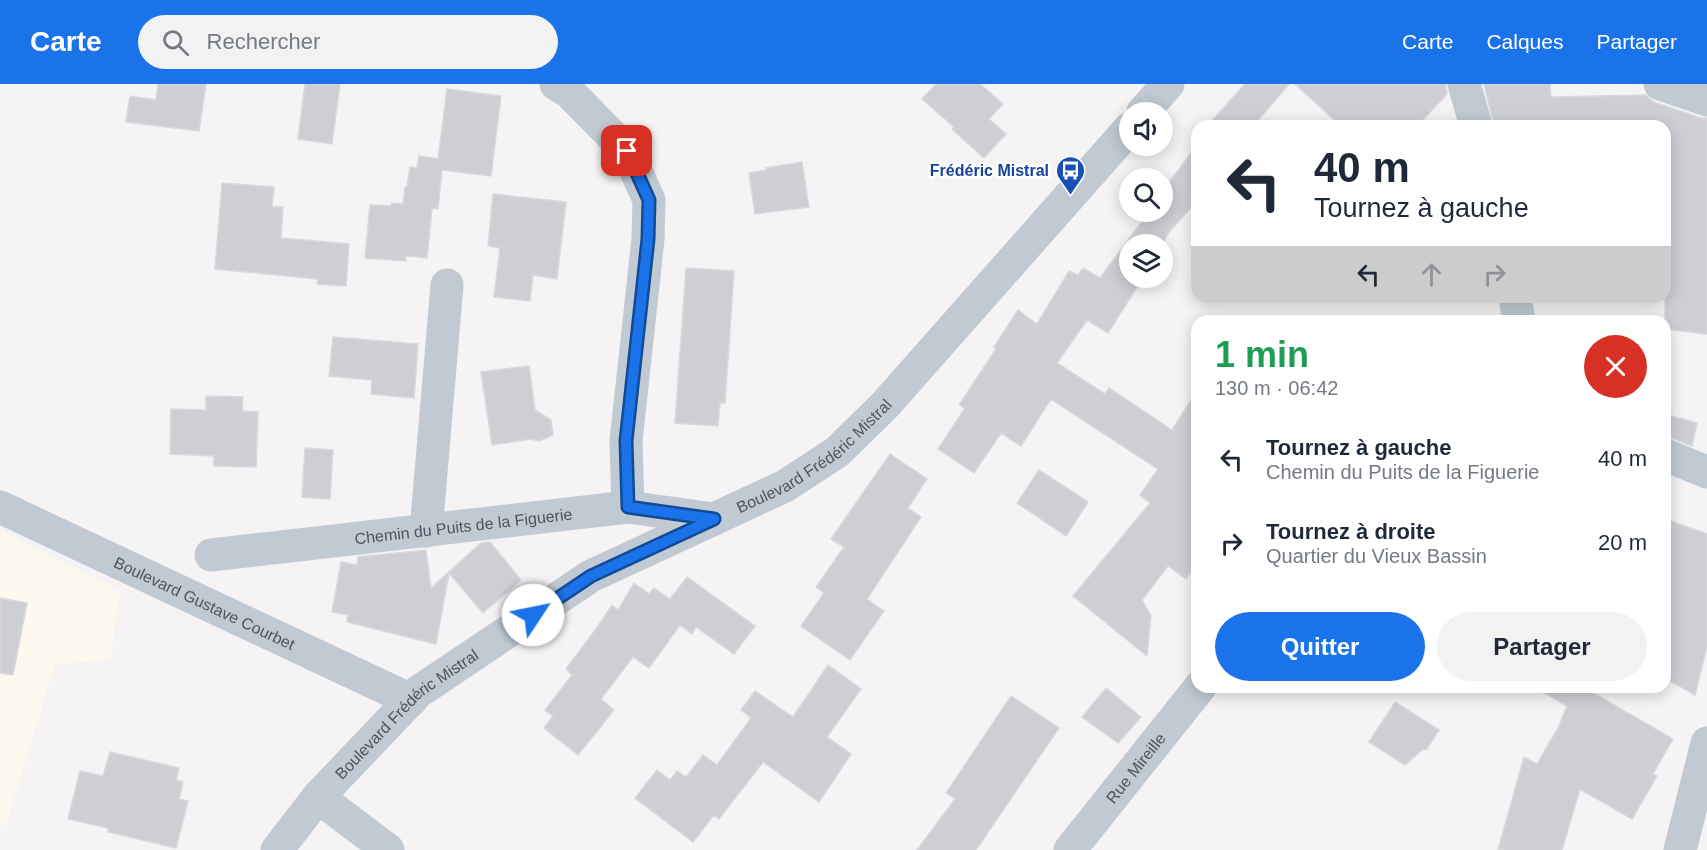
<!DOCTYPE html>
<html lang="fr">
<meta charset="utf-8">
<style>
body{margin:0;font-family:Arial,sans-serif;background:#f2f2f3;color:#1f2937;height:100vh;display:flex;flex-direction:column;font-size:22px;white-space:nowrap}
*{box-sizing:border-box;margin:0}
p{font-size:20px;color:#747a83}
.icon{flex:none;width:33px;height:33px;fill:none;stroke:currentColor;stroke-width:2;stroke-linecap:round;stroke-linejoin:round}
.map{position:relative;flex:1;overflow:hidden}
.drawer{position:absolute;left:1191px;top:231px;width:480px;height:378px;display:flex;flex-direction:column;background:#fff;border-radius:18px;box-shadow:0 3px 15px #0003}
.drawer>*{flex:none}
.guide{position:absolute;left:1191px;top:36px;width:480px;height:183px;border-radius:18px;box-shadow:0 3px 15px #0003;background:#fff;color:#1f2937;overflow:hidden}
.fabs{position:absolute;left:1119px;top:18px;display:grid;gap:12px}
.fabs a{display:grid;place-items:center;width:54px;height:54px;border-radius:50%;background:#fff;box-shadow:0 3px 15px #0003;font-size:30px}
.pin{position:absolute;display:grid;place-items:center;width:51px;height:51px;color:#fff;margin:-26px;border-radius:12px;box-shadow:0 3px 9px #0006}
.me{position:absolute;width:66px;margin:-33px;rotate:56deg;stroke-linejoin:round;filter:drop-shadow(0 0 4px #0008)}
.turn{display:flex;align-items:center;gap:21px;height:126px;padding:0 24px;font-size:27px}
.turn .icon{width:78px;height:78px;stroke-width:2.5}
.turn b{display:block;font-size:42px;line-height:51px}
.lanes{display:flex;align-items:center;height:57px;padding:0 24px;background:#0003;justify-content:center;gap:30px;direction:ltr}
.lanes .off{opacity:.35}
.round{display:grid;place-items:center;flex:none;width:63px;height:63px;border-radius:32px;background:#f2f2f3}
.overview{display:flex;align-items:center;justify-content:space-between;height:102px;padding:0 24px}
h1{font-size:36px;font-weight:600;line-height:45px;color:#1e9e55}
.cta{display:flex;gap:12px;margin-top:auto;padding:12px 24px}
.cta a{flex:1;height:69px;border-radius:36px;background:#1a73e8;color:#fff;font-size:24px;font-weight:600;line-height:69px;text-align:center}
.cta a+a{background:#f2f2f3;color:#1f2937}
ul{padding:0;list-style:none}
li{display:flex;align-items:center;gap:18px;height:84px;padding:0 24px}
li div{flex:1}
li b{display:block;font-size:22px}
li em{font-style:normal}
header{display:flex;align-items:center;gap:36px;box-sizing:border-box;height:84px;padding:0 30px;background:#1a73e8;color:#fff}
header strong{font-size:28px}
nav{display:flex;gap:33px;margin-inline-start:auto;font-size:21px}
.search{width:420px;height:54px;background:#f2f2f3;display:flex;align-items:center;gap:15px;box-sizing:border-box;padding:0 21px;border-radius:33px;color:#747a83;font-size:22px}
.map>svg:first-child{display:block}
</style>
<header>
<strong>Carte</strong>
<div class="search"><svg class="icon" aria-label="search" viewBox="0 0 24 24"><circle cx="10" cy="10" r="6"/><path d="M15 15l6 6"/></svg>Rechercher</div>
<nav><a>Carte</a><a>Calques</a><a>Partager</a></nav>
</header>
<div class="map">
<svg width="1707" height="766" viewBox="0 0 1707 766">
<rect width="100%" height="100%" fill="#f5f3f3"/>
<path fill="#fdf9ef" d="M 0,446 L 120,507 L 110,576 L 55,580 L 6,741 L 0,740 Z"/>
<path fill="#cdcfd5" stroke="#d7d9de" stroke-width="1.5" d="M 158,0 L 206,0 L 199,47 L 126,38 L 130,12 L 156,16 Z
M 305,0 L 340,0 L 332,60 L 298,55 Z
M 936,0 L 980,0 L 1003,20 L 989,35 L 1006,50 L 984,74 L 952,45 L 954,43 L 922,15 Z
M 1245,0 L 1289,0 L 1253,42 L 1207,42 Z
M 1295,0 L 1446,0 L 1447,10 L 1417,42 L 1341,42 Z
M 1484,0 L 1550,0 L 1551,13 L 1645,11 L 1654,18 L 1701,34 L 1707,34 L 1707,250 L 1665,245 L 1665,42 L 1494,42 Z
M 447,5 L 501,12 L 491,92 L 442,86 L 438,125 L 432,124 L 427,174 L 406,172 L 406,177 L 365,174 L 370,121 L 391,122 L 391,119 L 403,120 L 405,103 L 407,103 L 410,83 L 417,84 L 419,72 L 438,75 Z
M 1197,61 L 1197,117 L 1169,148 L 1162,161 L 1130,160 L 1130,194 L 1143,194 L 1108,249 L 1087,236 L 1057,279 L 1105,310 L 1109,304 L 1172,346 L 1197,306 L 1197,478 L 1186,495 L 1168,482 L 1142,516 L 1151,532 L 1147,572 L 1073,512 L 1150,419 L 1140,411 L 1158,385 L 1051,315 L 1021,362 L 1001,349 L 974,389 L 938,365 L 965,324 L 959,321 L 996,265 L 994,263 L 1018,226 L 1037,240 L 1069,187 L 1078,191 L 1083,184 L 1100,194 L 1149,128 L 1162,128 L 1162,108 Z
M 802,78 L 809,123 L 755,130 L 749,89 L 766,86 L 766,84 Z
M 222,99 L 274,103 L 272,123 L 283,123 L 281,154 L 349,160 L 346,202 L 317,200 L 318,195 L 215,185 Z
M 493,110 L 566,118 L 557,195 L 533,191 L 530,217 L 494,213 L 500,164 L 488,162 Z
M 686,184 L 734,187 L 725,319 L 720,319 L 718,342 L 675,339 Z
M 333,253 L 418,260 L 414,314 L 371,310 L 372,296 L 329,292 Z
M 529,282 L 535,326 L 551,336 L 553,351 L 539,357 L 531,355 L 492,361 L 481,288 Z
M 206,312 L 243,313 L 242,327 L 258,328 L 256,383 L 214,382 L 214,372 L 170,370 L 171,325 L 206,326 Z
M 1665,330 L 1697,339 L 1692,362 L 1672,354 L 1665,353 Z
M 305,364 L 333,366 L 330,415 L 302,413 Z
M 890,370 L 927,395 L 908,424 L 921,433 L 867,515 L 884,527 L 850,576 L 801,542 L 824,509 L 816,503 L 844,463 L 831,455 Z
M 1039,386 L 1088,418 L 1066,452 L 1017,419 Z
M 1665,435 L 1707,450 L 1707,563 L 1695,611 L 1665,594 Z
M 490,458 L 521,496 L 483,529 L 449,489 L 436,560 L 347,538 L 348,531 L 332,528 L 341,478 L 357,481 L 358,473 L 426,466 L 431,504 L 481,459 Z
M 687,493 L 755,542 L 734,570 L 696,543 L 692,550 L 680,541 L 649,584 L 633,573 L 601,615 L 614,626 L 578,671 L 544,644 L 553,632 L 545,626 L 572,591 L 566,585 L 598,542 L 612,521 L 618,526 L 634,499 L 649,510 L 654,504 L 670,515 Z
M 0,514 L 27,519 L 13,591 L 0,589 Z
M 828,581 L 861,605 L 827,653 L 851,670 L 819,718 L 763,678 L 719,735 L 714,731 L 693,758 L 635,714 L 657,686 L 670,696 L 677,687 L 686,693 L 703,671 L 717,681 L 751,634 L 741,626 L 755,607 L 793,633 Z
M 1534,603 L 1583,603 L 1673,655 L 1653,690 L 1657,692 L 1632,735 L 1580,705 L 1562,766 L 1498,766 L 1524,673 L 1537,680 L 1558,644 L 1567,622 Z
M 1106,604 L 1141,633 L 1118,659 L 1082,633 Z
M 1011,612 L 1059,644 L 976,766 L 917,766 L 955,715 L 946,709 Z
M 1395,618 L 1439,646 L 1426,666 L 1423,665 L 1405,681 L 1369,658 Z
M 110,668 L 179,684 L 176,696 L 183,698 L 179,715 L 188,717 L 176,764 L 108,748 L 108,744 L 68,735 L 80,687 L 103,692 Z"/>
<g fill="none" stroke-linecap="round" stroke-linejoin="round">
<g stroke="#c1cad2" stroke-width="33">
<path d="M 556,0 L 569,8 L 627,67 L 649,116 L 648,155 L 626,357 L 628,423"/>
<path d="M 1464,0 L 1476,42"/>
<path d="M 1660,0 L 1707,16"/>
<path d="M 1143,28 L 1168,0"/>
<path d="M 1515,213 L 1519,237"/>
<path d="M 1665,371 L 1707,388"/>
<path id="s1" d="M 0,423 L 411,616"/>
<path d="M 426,447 L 447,201"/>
<path id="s2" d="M 211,471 L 628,423 L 714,435"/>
<path d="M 318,713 L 388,766"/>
<path id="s3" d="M 277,766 L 318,713 L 418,608 L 591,492 L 785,402 L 837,368 L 885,321 L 1130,44"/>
<path id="s4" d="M 1070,766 L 1200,603"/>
<path d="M 1680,766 L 1707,659"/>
</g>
</g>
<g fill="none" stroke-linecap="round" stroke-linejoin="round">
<defs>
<path id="route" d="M 533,531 L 591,492 L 714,435 L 628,423 L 626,357 L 648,155 L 649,116 L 627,67"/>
</defs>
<use href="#route" stroke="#114b97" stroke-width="15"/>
<use href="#route" stroke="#1a73e8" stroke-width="10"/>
</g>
<defs>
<symbol id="bus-pin" viewBox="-11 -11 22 30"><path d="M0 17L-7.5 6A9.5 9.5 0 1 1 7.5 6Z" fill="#1a4fb4" stroke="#fff"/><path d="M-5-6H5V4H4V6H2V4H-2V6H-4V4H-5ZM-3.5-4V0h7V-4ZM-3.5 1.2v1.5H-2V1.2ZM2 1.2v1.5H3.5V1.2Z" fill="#fff"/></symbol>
</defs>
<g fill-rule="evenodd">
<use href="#bus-pin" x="1054" y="70" width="33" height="45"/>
</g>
<g text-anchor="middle" stroke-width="5" stroke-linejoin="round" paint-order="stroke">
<g font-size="16" font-weight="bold" fill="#164399" stroke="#fff" text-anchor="end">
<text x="1049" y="92">Frédéric Mistral</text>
</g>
<g font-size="16" fill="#4a5661" stroke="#fff">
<text dy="6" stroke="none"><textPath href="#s3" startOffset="675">Boulevard Frédéric Mistral</textPath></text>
<text dy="6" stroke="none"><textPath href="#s2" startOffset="254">Chemin du Puits de la Figuerie</textPath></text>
<text dy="6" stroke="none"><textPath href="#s1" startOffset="226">Boulevard Gustave Courbet</textPath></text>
<text dy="6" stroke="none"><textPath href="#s3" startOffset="189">Boulevard Frédéric Mistral</textPath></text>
<text dy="6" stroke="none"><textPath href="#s4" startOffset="105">Rue Mireille</textPath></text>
</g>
</g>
</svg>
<div class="fabs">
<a><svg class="icon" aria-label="sound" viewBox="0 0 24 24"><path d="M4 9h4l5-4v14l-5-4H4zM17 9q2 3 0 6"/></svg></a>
<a><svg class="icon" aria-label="search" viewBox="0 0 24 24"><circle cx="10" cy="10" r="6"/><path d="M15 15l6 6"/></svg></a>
<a><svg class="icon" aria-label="layers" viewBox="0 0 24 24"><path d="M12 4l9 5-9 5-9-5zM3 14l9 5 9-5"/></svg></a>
</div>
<div class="pin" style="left:627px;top:67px;background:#d93025"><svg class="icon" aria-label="arrive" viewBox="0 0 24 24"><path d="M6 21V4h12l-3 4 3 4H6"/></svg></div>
<svg class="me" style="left:533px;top:531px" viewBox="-20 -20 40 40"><circle r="19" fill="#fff"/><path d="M0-13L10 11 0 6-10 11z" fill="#1a73e8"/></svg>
<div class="guide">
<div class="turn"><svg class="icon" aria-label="left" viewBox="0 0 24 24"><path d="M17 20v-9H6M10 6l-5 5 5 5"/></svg><div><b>40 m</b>Tournez à gauche</div></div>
<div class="lanes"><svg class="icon" aria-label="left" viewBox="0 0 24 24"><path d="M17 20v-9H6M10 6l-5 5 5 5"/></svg><svg class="icon off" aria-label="ahead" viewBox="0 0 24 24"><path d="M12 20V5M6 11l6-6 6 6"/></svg><svg class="icon off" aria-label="right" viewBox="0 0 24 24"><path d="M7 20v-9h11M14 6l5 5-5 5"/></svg></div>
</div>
<section class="drawer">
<div class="overview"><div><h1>1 min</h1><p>130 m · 06:42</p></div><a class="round" style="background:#d93025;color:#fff"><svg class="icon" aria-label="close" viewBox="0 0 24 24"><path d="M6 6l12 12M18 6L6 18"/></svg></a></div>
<ul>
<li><svg class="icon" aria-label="left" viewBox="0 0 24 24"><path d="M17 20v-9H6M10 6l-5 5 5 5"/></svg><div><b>Tournez à gauche</b><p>Chemin du Puits de la Figuerie</p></div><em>40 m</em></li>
<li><svg class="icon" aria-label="right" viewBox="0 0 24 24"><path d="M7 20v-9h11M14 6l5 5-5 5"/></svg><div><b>Tournez à droite</b><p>Quartier du Vieux Bassin</p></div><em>20 m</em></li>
</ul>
<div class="cta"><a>Quitter</a><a>Partager</a></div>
</section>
</div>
